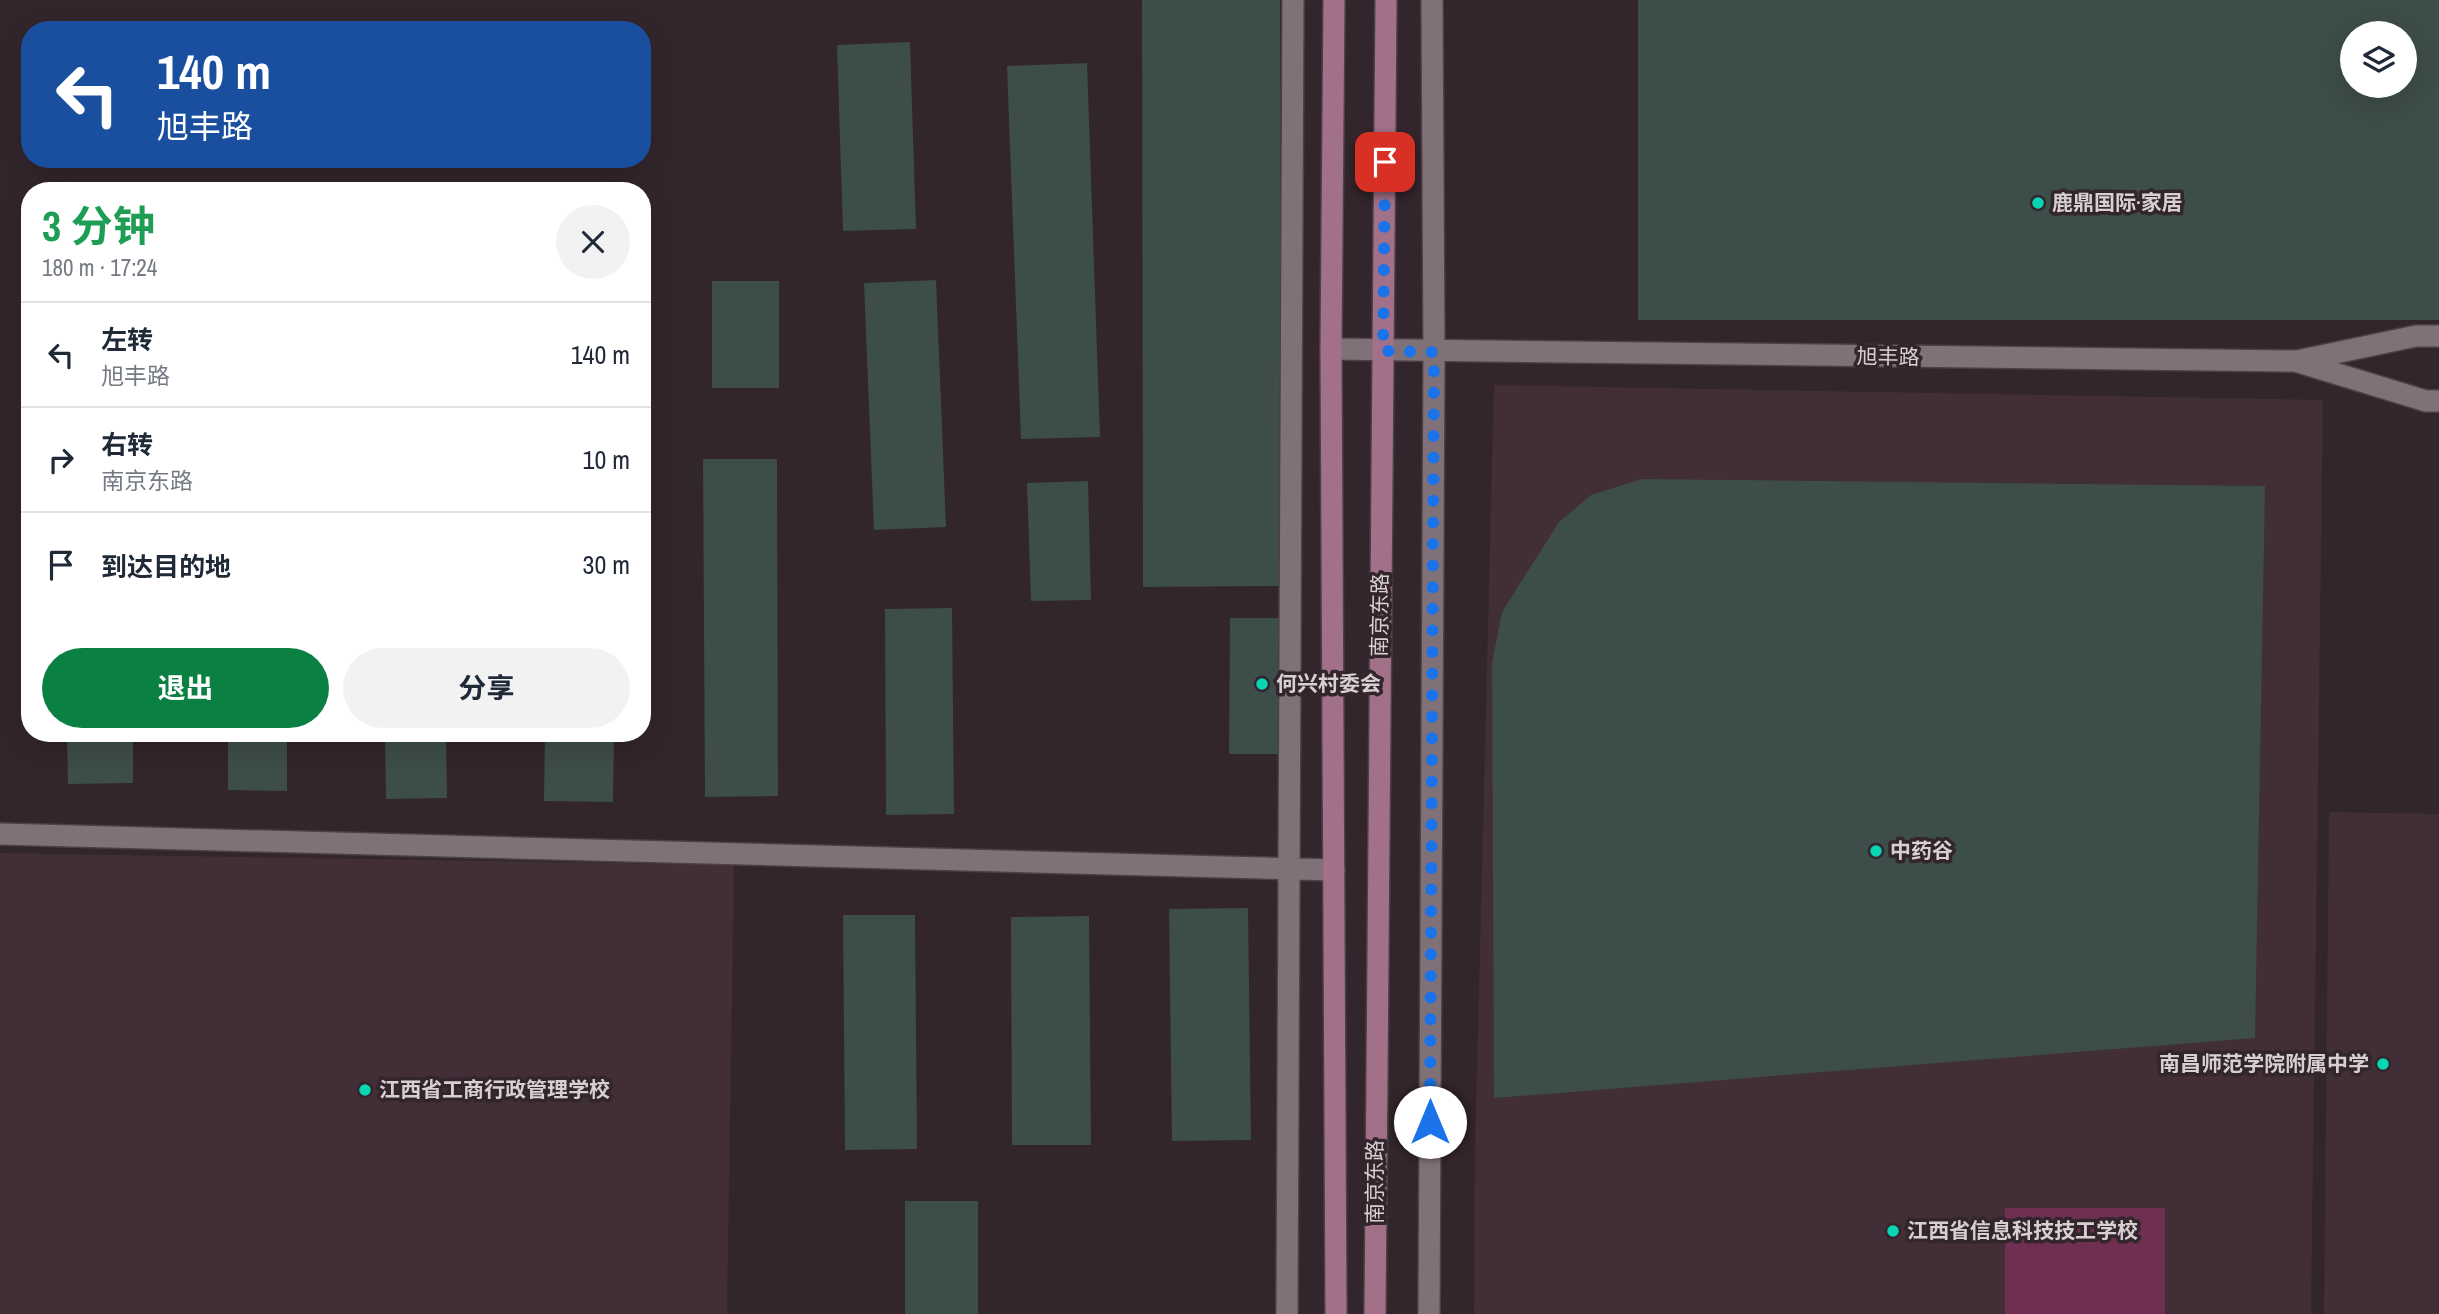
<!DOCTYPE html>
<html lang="zh">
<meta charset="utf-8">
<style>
body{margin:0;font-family:"Archivo Narrow","Noto Sans SC",sans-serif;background:#f2f2f3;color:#1f2937;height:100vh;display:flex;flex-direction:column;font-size:26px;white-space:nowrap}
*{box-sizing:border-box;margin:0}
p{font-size:23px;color:#747a83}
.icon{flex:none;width:38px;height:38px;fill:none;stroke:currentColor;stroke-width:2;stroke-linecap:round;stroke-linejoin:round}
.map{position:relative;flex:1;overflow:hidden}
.panel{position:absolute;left:21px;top:182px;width:630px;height:560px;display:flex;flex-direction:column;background:#fff;border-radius:28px;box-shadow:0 7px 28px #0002}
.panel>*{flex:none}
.top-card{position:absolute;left:21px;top:21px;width:630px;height:147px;border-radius:28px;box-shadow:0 7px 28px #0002;background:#1a4fa0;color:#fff;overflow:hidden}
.buttons{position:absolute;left:2340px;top:21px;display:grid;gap:14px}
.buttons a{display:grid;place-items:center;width:77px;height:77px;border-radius:50%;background:#fff;box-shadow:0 7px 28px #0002;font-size:35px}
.pin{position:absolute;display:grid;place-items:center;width:60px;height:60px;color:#fff;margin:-30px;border-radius:14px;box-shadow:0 4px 10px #0006}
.me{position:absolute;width:77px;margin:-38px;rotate:0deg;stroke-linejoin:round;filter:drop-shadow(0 0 5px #0008)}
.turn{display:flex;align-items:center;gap:24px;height:147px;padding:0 21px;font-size:32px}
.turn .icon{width:91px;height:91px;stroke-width:2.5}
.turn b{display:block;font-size:49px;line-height:60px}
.round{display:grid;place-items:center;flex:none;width:74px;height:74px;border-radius:37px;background:#f2f2f3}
.overview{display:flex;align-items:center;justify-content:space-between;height:119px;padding:0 21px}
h1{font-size:42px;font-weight:700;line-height:52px;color:#1e9e55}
.button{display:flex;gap:14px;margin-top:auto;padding:14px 21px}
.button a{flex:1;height:80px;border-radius:42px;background:#0b8043;color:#fff;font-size:28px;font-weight:700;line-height:80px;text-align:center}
.button a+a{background:#f2f2f3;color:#1f2937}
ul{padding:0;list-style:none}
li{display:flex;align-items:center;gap:21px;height:105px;padding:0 21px;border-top:2px solid #e0e1e3}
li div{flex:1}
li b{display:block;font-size:26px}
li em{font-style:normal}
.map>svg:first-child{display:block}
</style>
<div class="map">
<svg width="2439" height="1314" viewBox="0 0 2439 1314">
<rect width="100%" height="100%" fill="#32252b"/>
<path fill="#412e37" d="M 1494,385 L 2323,400 L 2311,1314 L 1474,1314 L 1475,1149 Z
M 2329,812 L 2439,814 L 2439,1314 L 2324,1314 Z
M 0,853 L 734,865 L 727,1314 L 0,1314 Z"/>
<path fill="#6f2f51" d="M 2005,1208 L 2165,1208 L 2165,1314 L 2005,1314 Z"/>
<path fill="#3d4d49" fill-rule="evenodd" d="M 1142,0 L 1280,0 L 1282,586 L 1143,587 Z
M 1638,0 L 2439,0 L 2439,320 L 1638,320 ZM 2352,33 L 2404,33 L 2404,86 L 2352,86 Z
M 910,42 L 916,229 L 843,231 L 837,45 Z
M 1087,63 L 1100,437 L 1021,439 L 1007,66 Z
M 936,280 L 946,527 L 874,530 L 864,283 Z
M 712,281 L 779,281 L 779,388 L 712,388 Z
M 703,459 L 777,459 L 778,796 L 705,797 Z
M 1642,479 L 2265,486 L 2255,1038 L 1494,1098 L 1492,663 L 1502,612 L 1559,522 L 1591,495 Z
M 1088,481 L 1091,600 L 1031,601 L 1027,483 Z
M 952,608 L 954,814 L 886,815 L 885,609 Z
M 1230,618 L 1287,618 L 1286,754 L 1229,754 Z
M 67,733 L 133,733 L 133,783 L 68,784 Z
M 228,733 L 287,733 L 287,791 L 228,790 Z
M 385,733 L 446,733 L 447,798 L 386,799 Z
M 545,733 L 614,733 L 613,802 L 544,801 Z
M 1248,908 L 1251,1140 L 1172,1141 L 1169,909 Z
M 843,915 L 915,915 L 917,1149 L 845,1150 Z
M 1089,916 L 1091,1145 L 1012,1145 L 1011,917 Z
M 905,1201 L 978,1201 L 978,1314 L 905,1314 Z"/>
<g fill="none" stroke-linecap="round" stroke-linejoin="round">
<defs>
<path id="minor" d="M 1331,349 L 2295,361 L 2426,401 L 2439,401
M 2297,361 L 2416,336 L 2439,336
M 0,834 L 1334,870
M 1287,1314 L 1293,0
M 1429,1314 L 1434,352 L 1432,0"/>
<path id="major" d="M 1334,0 L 1331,349 L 1336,1314
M 1375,1314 L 1386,0"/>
</defs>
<use href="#minor" stroke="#4b4045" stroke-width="24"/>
<use href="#major" stroke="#4b4045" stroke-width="24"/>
<use href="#minor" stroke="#807178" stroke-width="21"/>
<use href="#major" stroke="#a27088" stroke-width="21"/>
</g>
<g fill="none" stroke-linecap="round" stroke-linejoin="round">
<path stroke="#1a73e8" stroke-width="12" stroke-dasharray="0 21.6" d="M 1385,162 L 1383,351 L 1434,352 L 1430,1122"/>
</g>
<g fill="#09d5b5" stroke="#32252b" stroke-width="2.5">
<circle cx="2038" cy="203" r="7"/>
<circle cx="1262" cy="684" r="7"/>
<circle cx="1876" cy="851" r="7"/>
<circle cx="2383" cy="1064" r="7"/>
<circle cx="365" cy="1090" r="7"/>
<circle cx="1893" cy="1231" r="7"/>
</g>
<g text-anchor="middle" stroke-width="7" stroke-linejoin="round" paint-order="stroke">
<g font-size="21" font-weight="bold" fill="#d8cfd3" stroke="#32252b" text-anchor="start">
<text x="2052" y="210">鹿鼎国际·家居</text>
<text x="1276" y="691">何兴村委会</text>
<text x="1890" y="858">中药谷</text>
<text x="2369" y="1071" text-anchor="end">南昌师范学院附属中学</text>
<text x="379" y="1097">江西省工商行政管理学校</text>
<text x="1907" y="1238">江西省信息科技技工学校</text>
</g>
<g font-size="21" fill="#d8cfd3" stroke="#32252b">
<text transform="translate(1888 357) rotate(1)" y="7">旭丰路</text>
<text transform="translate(1380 615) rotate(-89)" y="7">南京东路</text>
<text transform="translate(1375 1182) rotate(-90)" y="7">南京东路</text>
</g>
</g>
</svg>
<div class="buttons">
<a><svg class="icon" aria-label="layers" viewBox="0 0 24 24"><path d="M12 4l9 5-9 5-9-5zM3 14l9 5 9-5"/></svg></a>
</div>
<div class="pin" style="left:1385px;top:162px;background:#d93025"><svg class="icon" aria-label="arrive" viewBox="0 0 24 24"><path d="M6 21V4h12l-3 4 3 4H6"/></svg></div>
<svg class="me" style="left:1430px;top:1122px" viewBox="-20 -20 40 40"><circle r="19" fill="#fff"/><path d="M0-13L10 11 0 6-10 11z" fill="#1a73e8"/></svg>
<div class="top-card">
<div class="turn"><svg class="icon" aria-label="left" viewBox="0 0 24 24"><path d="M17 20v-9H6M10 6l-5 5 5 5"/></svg><div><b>140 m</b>旭丰路</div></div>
</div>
<section class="panel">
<div class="overview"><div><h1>3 分钟</h1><p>180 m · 17:24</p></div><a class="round"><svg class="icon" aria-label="close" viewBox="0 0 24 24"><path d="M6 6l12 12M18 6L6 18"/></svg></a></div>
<ul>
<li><svg class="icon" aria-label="left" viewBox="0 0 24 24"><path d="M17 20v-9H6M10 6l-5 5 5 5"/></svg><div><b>左转</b><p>旭丰路</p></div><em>140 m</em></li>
<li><svg class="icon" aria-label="right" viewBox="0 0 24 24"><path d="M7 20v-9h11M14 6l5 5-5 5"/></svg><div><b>右转</b><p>南京东路</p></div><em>10 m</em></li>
<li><svg class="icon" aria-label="arrive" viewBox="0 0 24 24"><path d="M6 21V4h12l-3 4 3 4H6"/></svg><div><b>到达目的地</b></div><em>30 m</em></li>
</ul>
<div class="button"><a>退出</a><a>分享</a></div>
</section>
</div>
